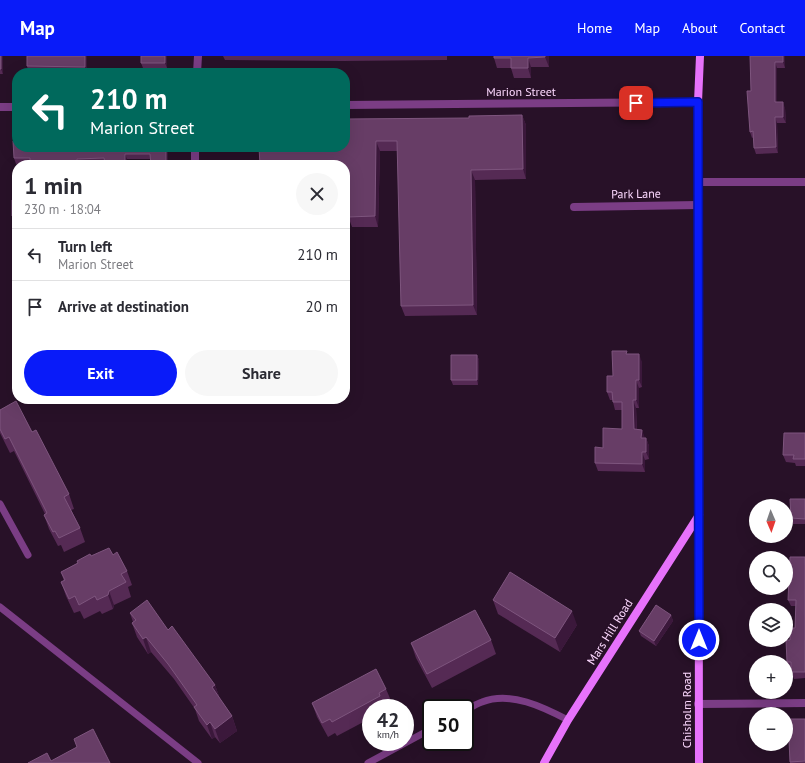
<!DOCTYPE html>
<meta charset="utf-8">
<style>
body{margin:0;font-family:"PT Sans",sans-serif;background:#f7f7f7;color:#2b2b33;height:100vh;display:flex;flex-direction:column;font-size:15px;white-space:nowrap}
*{box-sizing:border-box;margin:0}
p{font-size:13px;color:#7c7c81}
.icon{flex:none;width:22px;height:22px;fill:none;stroke:currentColor;stroke-width:2;stroke-linecap:round;stroke-linejoin:round}
.map{position:relative;flex:1;overflow:hidden}
.panel{position:absolute;left:12px;top:104px;width:338px;height:244px;display:flex;flex-direction:column;background:#fff;border-radius:16px;box-shadow:0 4px 16px #0002}
.panel>*{flex:none}
.hud{position:absolute;left:12px;top:12px;width:338px;height:84px;border-radius:16px;box-shadow:0 4px 16px #0002;background:#00695c;color:#fff;overflow:hidden}
.needle{width:26px;rotate:178deg}
.controls{position:absolute;left:749px;top:443px;display:grid;gap:8px}
.controls a{display:grid;place-items:center;width:44px;height:44px;border-radius:50%;background:#fff;box-shadow:0 4px 16px #0002;font-size:20px}
.speed{position:absolute;left:362px;top:643px;display:flex;gap:8px;font-size:20px;font-weight:700;text-align:center}
.speed>*{display:grid;place-content:center;width:52px;height:52px;border-radius:50%;background:#fff;box-shadow:0 4px 16px #0002;line-height:1}
.speed small{font-size:10px;font-weight:400}
.speed .limit{border:2px solid #111;border-radius:6px;background:#fff;color:#111}
.pin{position:absolute;display:grid;place-items:center;width:34px;height:34px;color:#fff;margin:-17px;border-radius:8px;box-shadow:0 2px 6px #0006}
.me{position:absolute;width:44px;margin:-22px;rotate:0deg;stroke-linejoin:round;filter:drop-shadow(0 0 3px #0008)}
.turn{display:flex;align-items:center;gap:14px;height:84px;padding:0 12px;font-size:18px}
.turn .icon{width:52px;height:52px;stroke-width:2.5}
.turn b{display:block;font-size:28px;line-height:34px}
.round{display:grid;place-items:center;flex:none;width:42px;height:42px;border-radius:21px;background:#f7f7f7}
.headline{display:flex;align-items:center;justify-content:space-between;height:68px;padding:0 12px}
h1{font-size:24px;font-weight:800;line-height:30px}
.action{display:flex;gap:8px;margin-top:auto;padding:8px 12px}
.action a{flex:1;height:46px;border-radius:24px;background:#091bf9;color:#fff;font-size:16px;font-weight:800;line-height:46px;text-align:center}
.action a+a{background:#f7f7f7;color:#2b2b33}
ul{padding:0;list-style:none}
li{display:flex;align-items:center;gap:12px;height:52px;padding:0 12px;border-top:1px solid #e1e1e2}
li div{flex:1}
li b{display:block;font-size:15px}
li em{font-style:normal}
header{display:flex;align-items:center;gap:24px;box-sizing:border-box;height:56px;padding:0 20px;background:#091bf9;color:#fff}
header strong{font-size:19px}
nav{display:flex;gap:22px;margin-inline-start:auto;font-size:14px}
.map>svg:first-child{display:block}
</style>
<header>
<strong>Map</strong>
<nav><a>Home</a><a>Map</a><a>About</a><a>Contact</a></nav>
</header>
<div class="map">
<svg width="805" height="707" viewBox="0 0 805 707">
<rect width="100%" height="100%" fill="#281128"/>
<g fill="none" stroke-linecap="round" stroke-linejoin="round">
<path stroke="#7b3d85" stroke-width="7" d="M 0,448 L 28,499
M 0,551 L 198,707
M 465,655 C 470,652 476,648 482,646 C 511,635 543,651 568,664
M 368,707 L 431,673"/>
<path stroke="#7b3d85" stroke-width="8" d="M 197,17 L 198,0
M 345,49 L 698,46
M 0,51 L 17,51
M 195,109 L 195,91
M 698,126 L 805,126
M 574,151 L 698,149
M 698,648 L 805,647"/>
<path stroke="#e772fb" stroke-width="8" d="M 544,707 L 568,664 L 699,459
M 699,707 L 698,46 L 700,0"/>
</g>
<path fill="#552a54" d="M 0,0 L 3,18 L 0,18 Z
M 87,0 L 87,17 L 29,17 L 27,10 Z
M 167,0 L 167,12 L 143,12 L 141,7 Z
M 223,0 L 447,0 L 447,4 L 342,5 L 225,4 Z
M 494,0 L 549,0 L 549,11 L 531,11 L 531,22 L 514,22 L 511,12 L 497,12 L 494,2 Z
M 750,0 L 785,0 L 785,12 L 777,12 L 777,46 L 785,52 L 786,67 L 777,67 L 778,97 L 756,98 L 754,92 L 754,81 L 752,82 L 750,76 L 751,35 Z
M 522,59 L 526,69 L 526,123 L 475,124 L 477,259 L 405,260 L 401,250 L 398,95 L 380,95 L 378,171 L 352,171 L 348,160 L 345,160 L 345,109 L 260,109 L 469,62 Z
M 168,91 L 151,103 L 127,103 L 127,109 L 105,109 L 105,107 L 79,108 L 79,109 L 30,109 L 30,107 L 16,108 L 14,102 Z
M 17,144 L 17,166 L 14,166 L 12,160 Z
M 628,298 L 642,306 L 642,331 L 639,332 L 639,352 L 636,352 L 637,373 L 642,374 L 644,382 L 646,382 L 649,390 L 649,403 L 645,404 L 645,416 L 598,415 L 595,407 L 603,392 L 622,373 L 622,354 L 615,354 L 613,346 L 613,344 L 610,344 L 607,336 L 613,320 Z
M 477,299 L 479,304 L 478,329 L 453,329 L 451,324 Z
M 0,354 L 32,376 L 69,438 L 74,453 L 71,454 L 80,472 L 85,486 L 64,496 L 61,489 L 58,490 L 49,473 L 44,459 L 45,458 L 14,395 L 10,397 L 0,377 Z
M 805,377 L 805,410 L 796,410 L 795,407 L 786,406 L 783,399 Z
M 805,443 L 805,468 L 793,468 L 791,462 Z
M 113,499 L 127,515 L 132,529 L 128,531 L 131,541 L 114,549 L 113,553 L 102,558 L 100,555 L 84,563 L 80,555 L 74,557 L 66,540 L 61,526 L 64,525 L 61,516 L 91,500 Z
M 805,501 L 805,622 L 794,623 L 791,616 L 791,612 L 789,612 L 787,606 L 790,584 L 795,572 L 796,550 L 791,550 L 788,544 Z
M 493,544 L 577,569 L 560,596 L 498,558 Z
M 130,557 L 168,574 L 215,629 L 220,643 L 232,660 L 237,675 L 220,687 L 215,681 L 212,683 L 199,665 L 195,653 L 174,623 L 151,596 L 148,598 L 137,581 L 132,567 L 133,566 Z
M 671,559 L 673,565 L 656,590 L 641,580 L 639,575 Z
M 491,584 L 496,598 L 432,632 L 416,602 L 411,587 Z
M 386,633 L 392,647 L 384,651 L 385,652 L 371,652 L 371,662 L 337,680 L 335,677 L 328,681 L 317,661 L 312,647 Z
M 805,663 L 805,707 L 790,707 L 790,706 Z"/>
<path fill="#3b183b" d="M 1,0 L 3,0 L 3,18 L 1,13 Z
M 85,0 L 87,0 L 87,17 L 85,11 Z
M 165,0 L 167,0 L 167,12 L 165,7 Z
M 545,0 L 549,0 L 549,11 L 545,1 Z
M 783,0 L 785,0 L 785,12 L 783,6 Z
M 528,2 L 531,11 L 531,22 L 528,12 Z
M 775,6 L 777,12 L 777,52 L 775,46 Z
M 783,46 L 785,52 L 786,67 L 783,61 Z
M 522,59 L 526,69 L 526,123 L 523,113 Z
M 775,61 L 777,67 L 778,97 L 776,91 Z
M 376,85 L 380,95 L 378,171 L 375,160 Z
M 166,91 L 168,91 L 168,109 L 166,109 Z
M 125,98 L 127,103 L 127,109 L 126,109 L 125,107 Z
M 471,114 L 475,124 L 477,259 L 473,249 Z
M 639,298 L 642,306 L 642,331 L 639,324 Z
M 477,299 L 479,304 L 478,329 L 477,324 Z
M 636,324 L 639,332 L 639,352 L 636,344 Z
M 633,344 L 636,352 L 637,381 L 634,373 Z
M 642,374 L 645,382 L 641,382 Z
M 646,382 L 649,390 L 649,403 L 646,396 Z
M 642,396 L 645,404 L 645,416 L 642,408 Z
M 109,535 L 114,549 L 113,553 L 108,539 Z
M 572,555 L 577,569 L 560,596 L 555,582 Z
M 671,559 L 673,565 L 656,590 L 654,585 Z
M 146,581 L 151,596 L 148,598 L 143,583 Z
M 215,629 L 220,643 L 212,631 Z
M 232,660 L 237,675 L 220,687 L 215,673 Z
M 210,666 L 215,681 L 212,683 L 207,669 Z"/>
<path fill="#673d66" stroke="#7e557e" d="M 0,0 L 1,0 L 1,13 L 0,13 Z
M 27,0 L 85,0 L 85,11 L 27,10 Z
M 141,0 L 165,0 L 165,7 L 141,7 Z
M 494,0 L 545,0 L 545,1 L 528,2 L 528,12 L 511,12 L 511,2 L 494,2 Z
M 750,0 L 783,0 L 783,6 L 775,6 L 775,46 L 783,46 L 783,61 L 775,61 L 776,91 L 754,92 L 753,75 L 750,76 L 747,35 L 751,35 Z
M 522,59 L 523,113 L 471,114 L 473,249 L 401,250 L 397,85 L 376,85 L 375,160 L 348,161 L 347,149 L 345,150 L 345,109 L 260,109 L 259,91 L 345,91 L 345,63 L 469,62 L 469,60 Z
M 13,85 L 17,85 L 17,91 L 166,91 L 166,109 L 151,109 L 150,98 L 125,98 L 125,107 L 105,107 L 104,102 L 77,103 L 77,107 L 58,109 L 30,109 L 30,102 L 14,102 Z
M 12,144 L 17,144 L 17,160 L 12,160 Z
M 612,295 L 627,295 L 626,298 L 639,298 L 639,324 L 636,324 L 636,344 L 633,344 L 634,373 L 642,374 L 641,382 L 646,382 L 646,396 L 642,396 L 642,408 L 595,407 L 595,391 L 603,392 L 603,372 L 622,373 L 622,346 L 613,346 L 612,336 L 607,336 L 607,320 L 613,320 Z
M 451,299 L 477,299 L 477,324 L 451,324 Z
M 16,345 L 32,376 L 36,374 L 69,438 L 64,441 L 80,472 L 59,482 L 55,475 L 53,476 L 44,459 L 47,457 L 9,381 L 5,383 L 0,373 L 0,354 Z
M 784,377 L 805,377 L 805,403 L 793,403 L 794,399 L 783,399 Z
M 790,443 L 805,443 L 805,463 L 791,462 Z
M 109,492 L 113,499 L 117,496 L 127,515 L 121,518 L 126,526 L 109,535 L 108,539 L 97,544 L 95,540 L 79,549 L 75,540 L 69,543 L 61,526 L 65,524 L 61,516 L 78,507 L 77,505 L 90,498 L 91,500 Z
M 790,501 L 805,501 L 805,616 L 791,616 L 791,606 L 787,606 L 786,584 L 790,584 L 790,572 L 795,572 L 796,544 L 788,544 Z
M 510,516 L 572,555 L 555,582 L 493,544 Z
M 147,544 L 168,574 L 172,570 L 215,629 L 212,631 L 232,660 L 215,673 L 210,666 L 207,669 L 194,651 L 197,649 L 168,608 L 146,581 L 143,583 L 132,567 L 136,564 L 130,557 Z
M 656,549 L 671,559 L 654,585 L 639,575 Z
M 475,554 L 491,584 L 427,618 L 411,587 Z
M 376,613 L 386,633 L 379,637 L 380,640 L 332,666 L 330,663 L 322,667 L 312,647 Z
M 788,663 L 805,663 L 805,705 L 790,706 Z
M 93,673 L 110,707 L 28,707 L 47,697 L 51,705 L 77,691 L 74,683 Z"/>
<g fill="none" stroke-linecap="round" stroke-linejoin="round">
<defs>
<path id="route" d="M 636,47 L 698,46 L 699,584"/>
</defs>
<use href="#route" stroke="#0612a2" stroke-width="10"/>
<use href="#route" stroke="#091bf9" stroke-width="7"/>
</g>
<g text-anchor="middle" stroke-width="4" stroke-linejoin="round" paint-order="stroke">
<g font-size="12" fill="#fcd8fe" stroke="#281128">
<text x="521" y="40">Marion Street</text>
<text transform="translate(636 138) rotate(-1)" y="4">Park Lane</text>
<text transform="translate(610 576) rotate(-58)" y="4">Mars Hill Road</text>
<text transform="translate(687 654) rotate(-90)" y="4">Chisholm Road</text>
</g>
</g>
</svg>
<div class="controls">
<a><svg class="needle" viewBox="-14 -14 28 28"><path d="M0-13l5 13h-10z" fill="#e53935"/><path d="M0 13l5-13h-10z" fill="#7c7c81"/></svg></a>
<a><svg class="icon" aria-label="search" viewBox="0 0 24 24"><circle cx="10" cy="10" r="6"/><path d="M15 15l6 6"/></svg></a>
<a><svg class="icon" aria-label="layers" viewBox="0 0 24 24"><path d="M12 4l9 5-9 5-9-5zM3 14l9 5 9-5"/></svg></a>
<a>+</a>
<a>−</a>
</div>
<div class="speed"><div>42<small>km/h</small></div><div class="limit">50</div></div>
<div class="pin" style="left:636px;top:47px;background:#d93025"><svg class="icon" aria-label="arrive" viewBox="0 0 24 24"><path d="M6 21V4h12l-3 4 3 4H6"/></svg></div>
<svg class="me" style="left:699px;top:584px" viewBox="-20 -20 40 40"><circle r="17" fill="#091bf9" stroke="#fff" stroke-width="3"/><path d="M0-11L8 9 0 5-8 9z" fill="#fff"/></svg>
<div class="hud">
<div class="turn"><svg class="icon" aria-label="left" viewBox="0 0 24 24"><path d="M17 20v-9H6M10 6l-5 5 5 5"/></svg><div><b>210 m</b>Marion Street</div></div>
</div>
<section class="panel">
<div class="headline"><div><h1>1 min</h1><p>230 m · 18:04</p></div><a class="round"><svg class="icon" aria-label="close" viewBox="0 0 24 24"><path d="M6 6l12 12M18 6L6 18"/></svg></a></div>
<ul>
<li><svg class="icon" aria-label="left" viewBox="0 0 24 24"><path d="M17 20v-9H6M10 6l-5 5 5 5"/></svg><div><b>Turn left</b><p>Marion Street</p></div><em>210 m</em></li>
<li><svg class="icon" aria-label="arrive" viewBox="0 0 24 24"><path d="M6 21V4h12l-3 4 3 4H6"/></svg><div><b>Arrive at destination</b></div><em>20 m</em></li>
</ul>
<div class="action"><a>Exit</a><a>Share</a></div>
</section>
</div>
